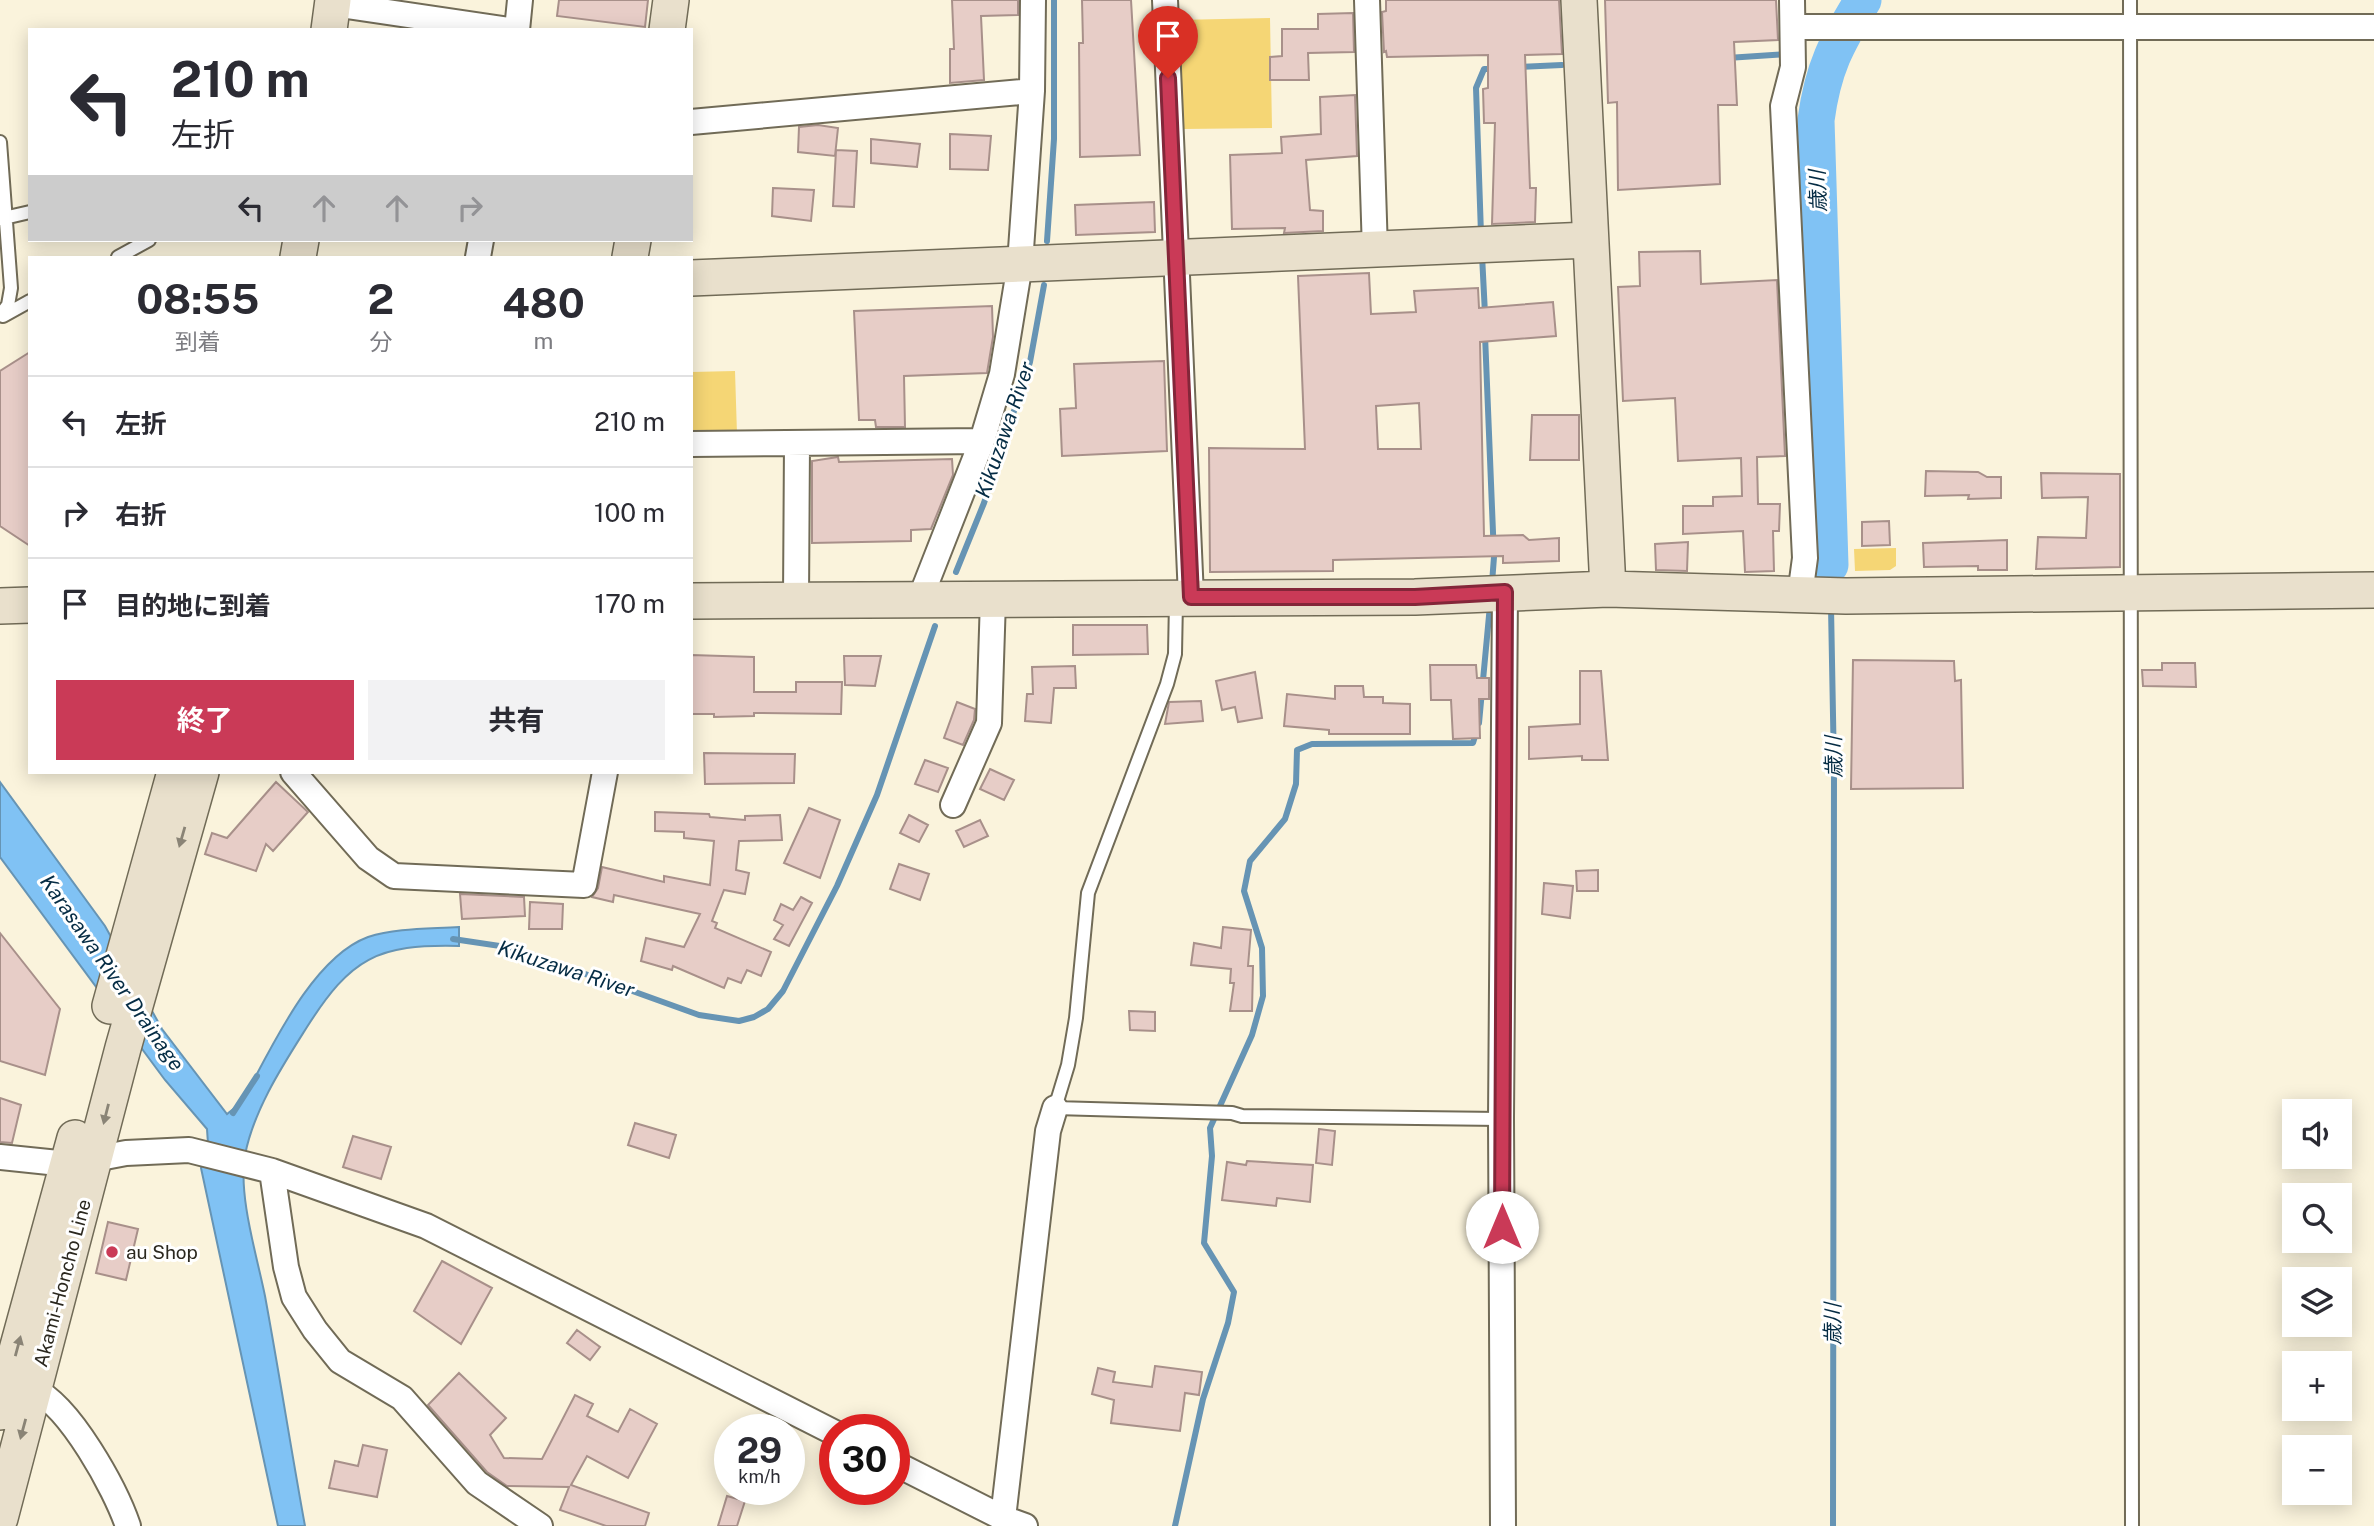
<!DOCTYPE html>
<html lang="ja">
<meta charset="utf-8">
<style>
body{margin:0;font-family:"Public Sans","Noto Sans JP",sans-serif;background:#f2f2f3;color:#2b2b33;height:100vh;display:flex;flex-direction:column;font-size:26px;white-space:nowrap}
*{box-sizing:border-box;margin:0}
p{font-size:23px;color:#7c7c81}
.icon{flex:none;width:38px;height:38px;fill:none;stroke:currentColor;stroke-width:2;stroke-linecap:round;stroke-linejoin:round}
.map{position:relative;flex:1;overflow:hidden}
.details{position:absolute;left:28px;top:256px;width:665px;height:518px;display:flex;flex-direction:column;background:#fff;border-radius:0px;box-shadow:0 4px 18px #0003}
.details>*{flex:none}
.banner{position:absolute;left:28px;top:28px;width:665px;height:214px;border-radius:0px;box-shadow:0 4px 18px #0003;background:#fff;color:#2b2b33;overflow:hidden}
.fabs{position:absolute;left:2282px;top:1099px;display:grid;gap:14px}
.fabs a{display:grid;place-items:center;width:70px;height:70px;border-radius:0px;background:#fff;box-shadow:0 4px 18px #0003;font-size:35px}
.speed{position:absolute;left:714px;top:1414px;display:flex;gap:14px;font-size:35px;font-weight:700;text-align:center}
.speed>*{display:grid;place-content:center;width:91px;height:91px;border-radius:50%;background:#fff;box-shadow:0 4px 18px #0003;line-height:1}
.speed small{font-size:18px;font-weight:400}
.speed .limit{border:10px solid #d22;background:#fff;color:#111}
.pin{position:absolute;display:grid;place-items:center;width:60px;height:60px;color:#fff;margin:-72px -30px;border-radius:50% 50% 50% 0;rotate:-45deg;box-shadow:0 0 7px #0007}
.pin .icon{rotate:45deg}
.me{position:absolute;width:77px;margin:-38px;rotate:0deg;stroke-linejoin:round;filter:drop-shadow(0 0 5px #0008)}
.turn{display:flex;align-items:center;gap:24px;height:147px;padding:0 28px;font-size:32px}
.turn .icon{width:91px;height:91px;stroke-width:2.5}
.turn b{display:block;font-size:49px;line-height:60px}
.lanes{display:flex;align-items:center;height:66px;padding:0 28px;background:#0003;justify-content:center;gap:35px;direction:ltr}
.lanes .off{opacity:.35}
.eta{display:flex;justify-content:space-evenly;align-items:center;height:119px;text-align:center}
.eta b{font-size:42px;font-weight:700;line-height:49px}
.cta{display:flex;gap:14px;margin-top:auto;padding:14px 28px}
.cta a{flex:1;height:80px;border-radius:0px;background:#ca3a57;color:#fff;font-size:28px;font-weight:700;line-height:80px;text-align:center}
.cta a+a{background:#f2f2f3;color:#2b2b33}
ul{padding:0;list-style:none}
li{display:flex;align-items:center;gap:21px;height:91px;padding:0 28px;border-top:2px solid #e1e1e2}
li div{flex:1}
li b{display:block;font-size:26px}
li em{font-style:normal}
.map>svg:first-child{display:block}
</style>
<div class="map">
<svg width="2374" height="1526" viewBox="0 0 2374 1526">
<rect width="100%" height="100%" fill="#faf3dc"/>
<path fill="#f5d675" d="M 1270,18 L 1272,128 L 1183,129 L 1176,20 Z
M 735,371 L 737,434 L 691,434 L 691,372 Z
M 1896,548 L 1896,566 L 1890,570 L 1855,571 L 1854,549 Z"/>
<path fill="#80c2f4" stroke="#6694b4" stroke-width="2" d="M 0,782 L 105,926 L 162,1029 L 227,1114 L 242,1102 C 270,1051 311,958 368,937 C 396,928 430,929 459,927 L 459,946 C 377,944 351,958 307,1027 C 283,1065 254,1109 245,1155 C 238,1196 257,1256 265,1296 C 279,1372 291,1449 305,1526 L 278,1526 L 201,1168 L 208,1144 L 207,1129 L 165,1080 L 0,857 Z"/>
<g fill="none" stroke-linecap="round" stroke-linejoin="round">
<path stroke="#6694b4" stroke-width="6" d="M 1727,58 L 1786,54
M 1520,67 L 1562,65
M 1481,234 L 1476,88 L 1484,69 L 1495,69
M 1047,241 L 1054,139 L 1054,0
M 1482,255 L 1485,314
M 1485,335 L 1494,557 L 1492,583
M 1830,565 L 1830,586
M 956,572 L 984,503 L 1030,362 L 1044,285
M 1831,607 L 1834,769 L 1833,1526
M 1479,723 L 1490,605
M 453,939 L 513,948 L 699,1015 L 739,1021 L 754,1017 L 768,1009 L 783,991 L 837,886 L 877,795 L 935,626
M 233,1113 L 257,1076
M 1175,1526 L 1203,1399 L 1228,1323 L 1234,1292 L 1204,1243 L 1212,1156 L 1210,1128 L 1252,1035 L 1263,996 L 1262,948 L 1244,891 L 1250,861 L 1285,819 L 1296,784 L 1297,750 L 1312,744 L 1473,743 L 1476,733"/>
<path stroke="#80c2f4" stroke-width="37" d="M 1830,565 L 1816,120 C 1823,68 1836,44 1863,0"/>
</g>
<path fill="#e7cdc7" stroke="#a8908a" stroke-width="2" fill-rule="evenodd" d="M 559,0 L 648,0 L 645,27 L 557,16 Z
M 952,0 L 1018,0 L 1018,15 L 981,16 L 984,80 L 950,83 L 950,49 L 954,49 Z
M 1082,0 L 1131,0 L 1140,155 L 1080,157 L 1079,43 L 1083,43 Z
M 1386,0 L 1559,0 L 1562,54 L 1525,55 L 1530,188 L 1536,188 L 1535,222 L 1492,224 L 1495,123 L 1484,123 L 1483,89 L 1488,88 L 1488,55 L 1387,57 L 1386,51 L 1384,52 L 1382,12 L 1386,11 Z
M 1605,0 L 1776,0 L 1778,40 L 1734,42 L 1737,105 L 1718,105 L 1720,184 L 1618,190 L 1617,102 L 1608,103 Z
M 1353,13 L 1354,52 L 1308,53 L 1309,80 L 1270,80 L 1270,57 L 1282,56 L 1282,29 L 1318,29 L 1318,14 Z
M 1355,95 L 1357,156 L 1306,160 L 1310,210 L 1323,211 L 1323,231 L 1284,233 L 1285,228 L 1232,229 L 1230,155 L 1282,153 L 1281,137 L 1321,134 L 1320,97 Z
M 818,125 L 838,128 L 835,156 L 798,152 L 799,127 Z
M 950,134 L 991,136 L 988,170 L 950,169 Z
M 871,139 L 920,144 L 917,167 L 871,163 Z
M 836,150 L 857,151 L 854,207 L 833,206 Z
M 773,188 L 814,190 L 811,221 L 772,216 Z
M 1154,202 L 1155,232 L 1076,235 L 1075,205 Z
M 1700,251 L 1701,284 L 1777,280 L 1785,456 L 1757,457 L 1758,504 L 1780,504 L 1779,531 L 1773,531 L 1774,571 L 1745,572 L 1743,531 L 1683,534 L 1683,506 L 1713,506 L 1713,497 L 1742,496 L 1741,458 L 1678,461 L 1675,398 L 1623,401 L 1618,287 L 1640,286 L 1639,252 Z
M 1369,273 L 1371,314 L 1416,312 L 1414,291 L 1478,288 L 1479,308 L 1553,302 L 1556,336 L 1480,342 L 1484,536 L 1523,535 L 1529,540 L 1559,538 L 1559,561 L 1503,563 L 1503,556 L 1333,560 L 1333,571 L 1210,572 L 1209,448 L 1305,449 L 1298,276 ZM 1419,403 L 1421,449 L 1378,449 L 1376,406 Z
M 992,306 L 993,337 L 987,373 L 904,376 L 905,427 L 876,427 L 875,420 L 859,420 L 854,311 Z
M 30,352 L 30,546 L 0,526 L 0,371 Z
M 1164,361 L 1167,451 L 1062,456 L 1060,409 L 1076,408 L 1074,364 Z
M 1532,415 L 1579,415 L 1579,460 L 1530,460 Z
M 838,457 L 839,462 L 952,459 L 953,475 L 931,529 L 911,530 L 911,541 L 812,543 L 812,461 Z
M 1926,471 L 1978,472 L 1987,477 L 2001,477 L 2001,498 L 1968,499 L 1969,495 L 1925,496 Z
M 2041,473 L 2120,474 L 2120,567 L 2036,569 L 2038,537 L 2086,538 L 2088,497 L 2042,498 Z
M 1889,521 L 1890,545 L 1862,546 L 1862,522 Z
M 2007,540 L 2007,570 L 1978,570 L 1978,566 L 1924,567 L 1923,543 Z
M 1688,542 L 1687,571 L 1656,570 L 1655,544 Z
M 1073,625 L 1147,625 L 1148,654 L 1073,655 Z
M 691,655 L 754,657 L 754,692 L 796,692 L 796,682 L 842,682 L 841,714 L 754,713 L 754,716 L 714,717 L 714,714 L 691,714 Z
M 844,656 L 881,656 L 875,686 L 845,685 Z
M 1853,660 L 1954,661 L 1955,681 L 1961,680 L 1963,788 L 1851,789 Z
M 2162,663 L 2195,663 L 2196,687 L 2143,686 L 2142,670 L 2162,670 Z
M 1430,665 L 1476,665 L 1477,678 L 1489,678 L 1489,699 L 1479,699 L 1480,738 L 1453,739 L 1451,700 L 1431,700 Z
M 1075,666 L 1076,688 L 1054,688 L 1051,723 L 1025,721 L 1027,694 L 1033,694 L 1032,667 Z
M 1580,671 L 1601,671 L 1608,760 L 1582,760 L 1582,756 L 1529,759 L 1529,727 L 1580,724 Z
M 1255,672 L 1262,718 L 1238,722 L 1235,707 L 1222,710 L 1216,681 Z
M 1335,686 L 1363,686 L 1364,697 L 1383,697 L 1383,703 L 1410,704 L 1410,734 L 1329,734 L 1329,730 L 1284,726 L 1287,694 L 1335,699 Z
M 1201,701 L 1203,721 L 1165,724 L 1169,702 Z
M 957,702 L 975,709 L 974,720 L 963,745 L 944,738 Z
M 704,753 L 795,754 L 794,783 L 705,784 Z
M 925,760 L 948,768 L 938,792 L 915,784 Z
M 990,769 L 1014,780 L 1004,800 L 980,789 Z
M 276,782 L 308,812 L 273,851 L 266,844 L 256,871 L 205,854 L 212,833 L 227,838 Z
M 809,808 L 840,820 L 820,878 L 784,863 Z
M 655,812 L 709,814 L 710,817 L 745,820 L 745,816 L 780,815 L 782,840 L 739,841 L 736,870 L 749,873 L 745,894 L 724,890 L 712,921 L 717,923 L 715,928 L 771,952 L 761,976 L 747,970 L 741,983 L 728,978 L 724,988 L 673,966 L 672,970 L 641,961 L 646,938 L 684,947 L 700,914 L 614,895 L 613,902 L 592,897 L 598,888 L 602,867 L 664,882 L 664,876 L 710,885 L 714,841 L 684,838 L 684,832 L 655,831 Z
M 909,815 L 928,825 L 919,842 L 900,833 Z
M 980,820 L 988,836 L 964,847 L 956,831 Z
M 899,864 L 929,874 L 920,900 L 890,889 Z
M 1598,870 L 1598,891 L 1577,891 L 1576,871 Z
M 1544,883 L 1573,886 L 1570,918 L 1542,914 Z
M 460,894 L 524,897 L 525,916 L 462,919 Z
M 801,897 L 812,903 L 789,946 L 774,939 L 783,925 L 774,920 L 781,904 L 793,910 Z
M 530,902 L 563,904 L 562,929 L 529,929 Z
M 1223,927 L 1251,930 L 1248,966 L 1253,966 L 1252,1011 L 1230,1011 L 1234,983 L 1230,983 L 1231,969 L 1191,965 L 1194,943 L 1221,948 Z
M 0,933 L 60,1009 L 45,1075 L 0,1061 Z
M 1129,1011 L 1155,1012 L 1155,1031 L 1130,1030 Z
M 0,1098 L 21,1105 L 12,1143 L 0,1142 Z
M 635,1123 L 676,1135 L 669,1158 L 628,1145 Z
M 1319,1129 L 1335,1131 L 1332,1165 L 1316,1163 Z
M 353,1136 L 391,1147 L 381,1179 L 343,1167 Z
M 1247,1161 L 1313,1165 L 1310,1202 L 1277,1198 L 1276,1206 L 1222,1200 L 1227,1162 L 1246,1165 Z
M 108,1222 L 138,1229 L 126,1280 L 96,1273 Z
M 442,1261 L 492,1288 L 461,1344 L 414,1311 Z
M 577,1330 L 600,1347 L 590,1360 L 567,1343 Z
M 1155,1366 L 1202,1372 L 1199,1395 L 1185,1393 L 1180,1431 L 1111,1423 L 1114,1400 L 1092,1394 L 1098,1368 L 1115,1372 L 1113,1382 L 1152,1387 Z
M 459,1373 L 506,1418 L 490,1435 L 504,1458 L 542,1459 L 575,1395 L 593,1404 L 587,1416 L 618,1432 L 630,1409 L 657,1424 L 628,1478 L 587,1456 L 571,1485 L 649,1513 L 645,1526 L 606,1526 L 560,1510 L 569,1487 L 507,1486 L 487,1472 L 428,1405 Z
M 363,1445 L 387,1450 L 377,1497 L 329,1488 L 335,1461 L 358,1466 Z
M 727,1496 L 745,1501 L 737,1526 L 718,1526 Z"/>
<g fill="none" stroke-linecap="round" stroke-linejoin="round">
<defs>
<path id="lane" d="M 2130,0 L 2132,1526
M 0,142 L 11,288 L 8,305 L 0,315
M 0,219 L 30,212
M 118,257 L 149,240
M 3,316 L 30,301
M 1176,601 L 1175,654 L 1167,684 L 1088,893 L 1076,1018 L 1068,1065 L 1055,1108 L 1232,1113 L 1242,1116 L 1501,1119"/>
<path id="street" d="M 1165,0 L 1191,597
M 1367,0 L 1375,251
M 1792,0 L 1793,67 L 1783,106 L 1805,558 L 1800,595
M 333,4 L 509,30
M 1793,27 L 2374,27
M 517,30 L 520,0
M 691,122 L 1032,91
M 478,257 L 481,240
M 691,444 L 982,441
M 920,599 L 982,441 L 1002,374 L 1020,264 L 1032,91 L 1033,0
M 796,600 L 797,443
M 293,772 L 368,858 L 394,876 L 584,885 L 605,772
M 953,805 L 989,723 L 993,599
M 0,1157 L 68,1164 L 126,1153 L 189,1150 L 272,1171 L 426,1226 L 835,1433
M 272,1171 L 286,1267 L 294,1297 L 315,1330 L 340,1361 L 402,1398 L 477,1483 L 540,1526
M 34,1390 C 70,1406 115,1488 128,1526
M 894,1463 L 1003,1518 L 1025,1526
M 1003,1518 L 1048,1131 L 1055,1108
M 1503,1526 L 1501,1119 L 1505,592"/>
<path id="secondary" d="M 1579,0 L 1608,589
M 329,30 L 333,0
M 667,30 L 671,0
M 298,257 L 301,240
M 630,257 L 633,240
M 691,278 L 1589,240
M 691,601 L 1415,597 L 1608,589 L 1846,596 L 2374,590
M 0,606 L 30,605
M 110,1006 L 175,772
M 0,1412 L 75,1138
M 0,1518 L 123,1048 L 201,772"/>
</defs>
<use href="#lane" stroke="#716b57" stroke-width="16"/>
<use href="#street" stroke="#716b57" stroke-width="28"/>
<use href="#secondary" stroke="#716b57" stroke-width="38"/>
<use href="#lane" stroke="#fff" stroke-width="12"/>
<use href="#street" stroke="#fff" stroke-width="24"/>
<use href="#secondary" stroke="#e9e0cc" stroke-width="35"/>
</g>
<defs><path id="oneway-solid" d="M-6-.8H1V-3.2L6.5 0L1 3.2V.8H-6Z" transform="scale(1.75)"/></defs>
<g fill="#8a8476">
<use href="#oneway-solid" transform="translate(182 837) rotate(106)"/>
<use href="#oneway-solid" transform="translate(106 1114) rotate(104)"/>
<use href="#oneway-solid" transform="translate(18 1346) rotate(-75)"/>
<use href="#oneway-solid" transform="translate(23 1429) rotate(105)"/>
</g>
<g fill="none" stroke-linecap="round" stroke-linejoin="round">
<defs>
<path id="route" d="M 1168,78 L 1191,597 L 1415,597 L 1505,592 L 1502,1227"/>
</defs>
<use href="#route" stroke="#832639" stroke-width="18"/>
<use href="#route" stroke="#ca3a57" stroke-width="12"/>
</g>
<circle fill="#ca3a57" stroke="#fff" stroke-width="2.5" cx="112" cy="1252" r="7"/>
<g text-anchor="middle" stroke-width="6" stroke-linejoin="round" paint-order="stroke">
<g font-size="19" fill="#2b281f" stroke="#fff" text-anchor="start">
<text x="126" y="1259">au Shop</text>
</g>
<g font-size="19" fill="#2b281f" stroke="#fff">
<text transform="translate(62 1283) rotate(-75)" y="7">Akami-Honcho Line</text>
</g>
<g font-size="21" font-style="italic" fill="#052c44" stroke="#fff">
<text transform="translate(1818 191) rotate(-92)" y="7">歳川</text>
<text transform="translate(1005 430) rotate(-71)" y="7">Kikuzawa River</text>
<text transform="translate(1834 757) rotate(-91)" y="7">歳川</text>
<text transform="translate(566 969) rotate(18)" y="7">Kikuzawa River</text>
<text transform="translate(112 973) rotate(55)" y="7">Karasawa River Drainage</text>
<text transform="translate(1833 1324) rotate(-90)" y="7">歳川</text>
</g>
</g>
</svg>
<div class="fabs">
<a><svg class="icon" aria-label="sound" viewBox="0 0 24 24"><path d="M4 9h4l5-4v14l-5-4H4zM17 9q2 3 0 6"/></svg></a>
<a><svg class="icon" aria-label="search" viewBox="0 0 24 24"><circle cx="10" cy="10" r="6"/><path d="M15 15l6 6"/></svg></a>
<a><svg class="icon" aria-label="layers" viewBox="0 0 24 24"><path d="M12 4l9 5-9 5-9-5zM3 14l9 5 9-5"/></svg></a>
<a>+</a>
<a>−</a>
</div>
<div class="speed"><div>29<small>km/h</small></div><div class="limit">30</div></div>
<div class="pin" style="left:1168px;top:78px;background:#d93025"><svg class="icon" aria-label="arrive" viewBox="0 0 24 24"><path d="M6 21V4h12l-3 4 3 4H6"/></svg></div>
<svg class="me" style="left:1502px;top:1227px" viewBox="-20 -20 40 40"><circle r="19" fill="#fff"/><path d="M0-13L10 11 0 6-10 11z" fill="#ca3a57"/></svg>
<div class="banner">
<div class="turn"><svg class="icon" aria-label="left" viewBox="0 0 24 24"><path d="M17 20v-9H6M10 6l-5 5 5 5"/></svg><div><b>210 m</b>左折</div></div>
<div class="lanes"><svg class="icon" aria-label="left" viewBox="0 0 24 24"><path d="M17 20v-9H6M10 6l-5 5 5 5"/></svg><svg class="icon off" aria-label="ahead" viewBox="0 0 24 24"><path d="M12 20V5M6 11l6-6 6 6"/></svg><svg class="icon off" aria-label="ahead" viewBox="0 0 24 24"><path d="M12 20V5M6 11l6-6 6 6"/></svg><svg class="icon off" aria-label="right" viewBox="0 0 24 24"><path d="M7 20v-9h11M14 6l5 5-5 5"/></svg></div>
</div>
<section class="details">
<div class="eta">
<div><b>08:55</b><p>到着</p></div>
<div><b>2</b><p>分</p></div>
<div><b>480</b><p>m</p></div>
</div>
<ul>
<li><svg class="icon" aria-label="left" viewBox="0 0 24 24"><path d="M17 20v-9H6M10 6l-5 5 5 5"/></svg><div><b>左折</b></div><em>210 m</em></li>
<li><svg class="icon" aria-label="right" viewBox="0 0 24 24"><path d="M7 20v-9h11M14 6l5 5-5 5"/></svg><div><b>右折</b></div><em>100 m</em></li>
<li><svg class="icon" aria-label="arrive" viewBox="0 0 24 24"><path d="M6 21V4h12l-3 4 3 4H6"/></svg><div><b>目的地に到着</b></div><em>170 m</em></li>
</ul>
<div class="cta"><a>終了</a><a>共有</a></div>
</section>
</div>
